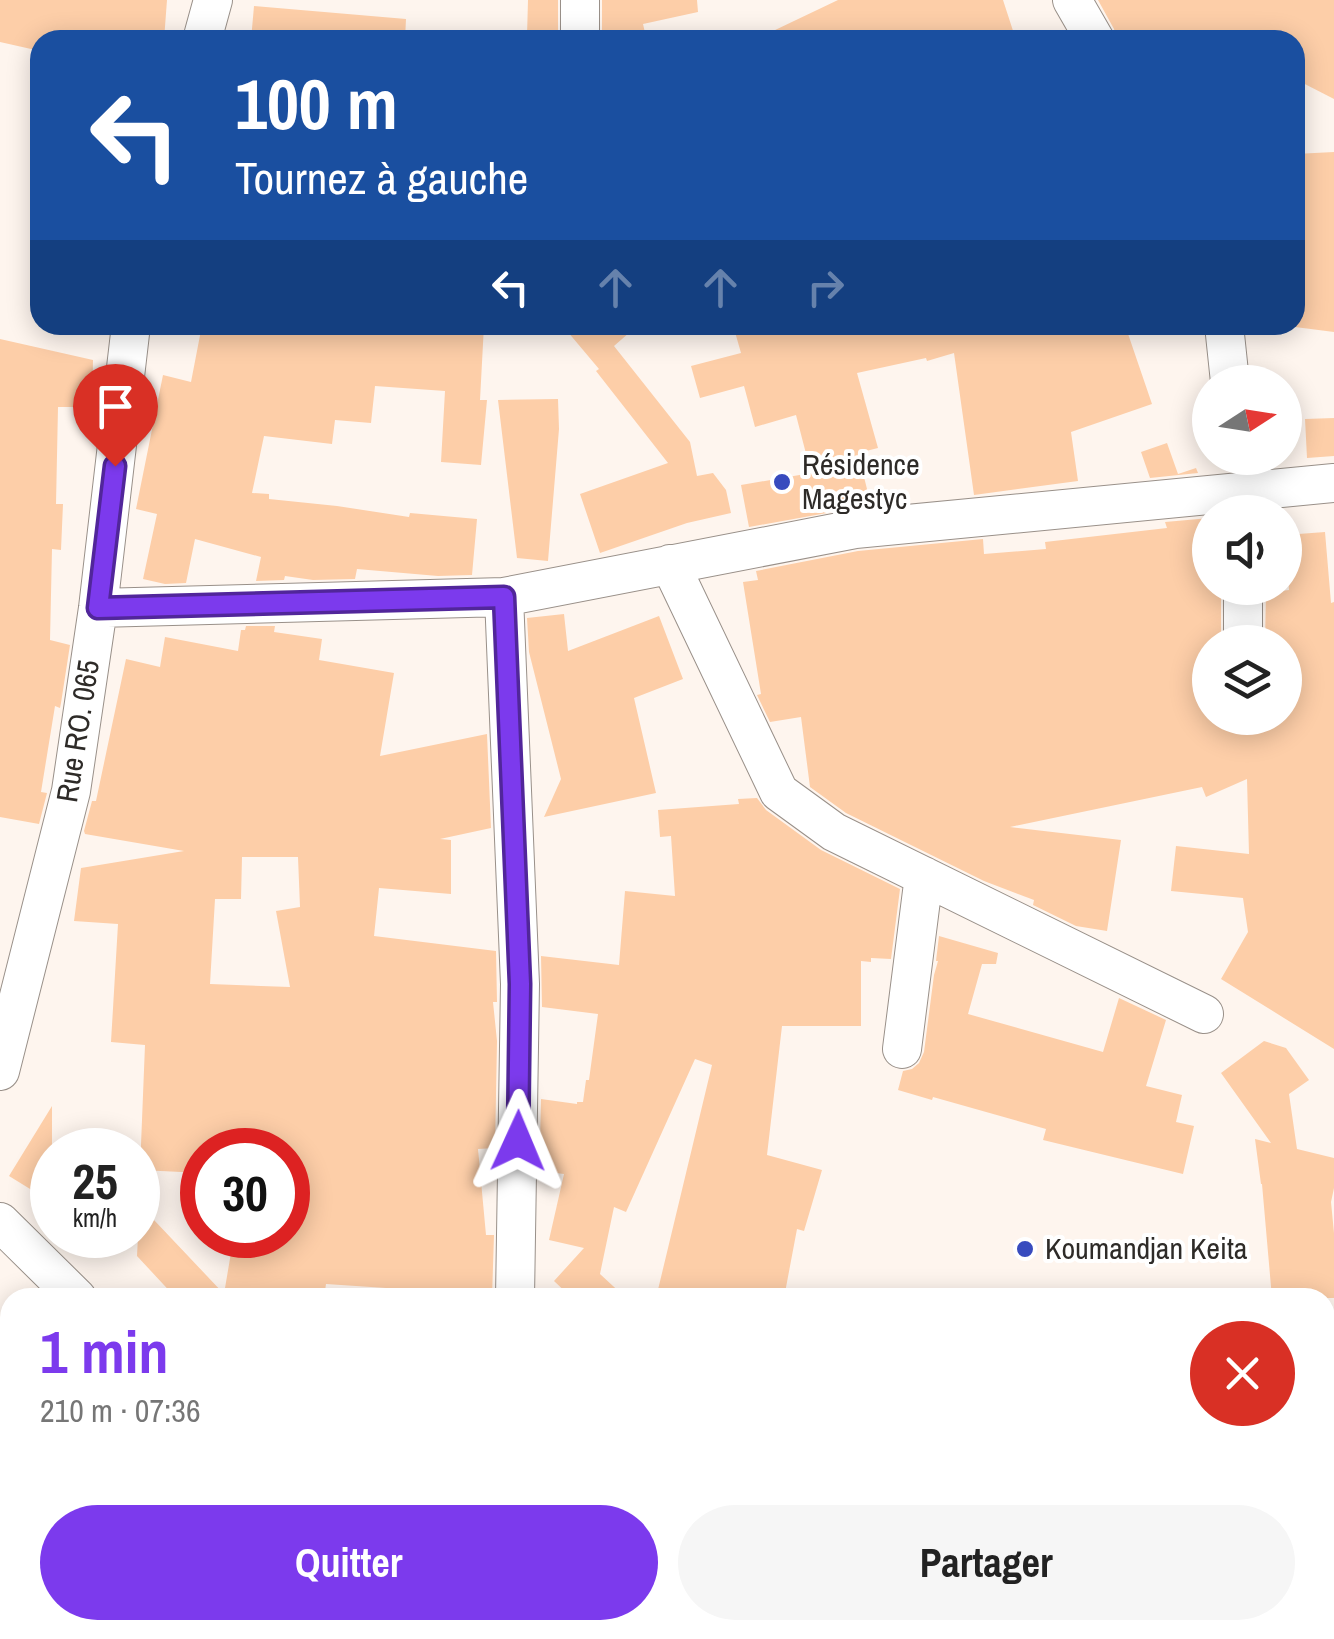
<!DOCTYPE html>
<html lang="fr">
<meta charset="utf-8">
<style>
body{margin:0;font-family:"Archivo Narrow",sans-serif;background:#f6f6f6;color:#222;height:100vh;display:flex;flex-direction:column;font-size:38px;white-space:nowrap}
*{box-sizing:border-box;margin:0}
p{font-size:32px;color:#767676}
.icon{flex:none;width:55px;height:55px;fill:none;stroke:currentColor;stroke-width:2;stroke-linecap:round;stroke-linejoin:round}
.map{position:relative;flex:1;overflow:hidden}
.panel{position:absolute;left:0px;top:1288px;width:1335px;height:352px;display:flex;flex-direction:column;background:#fff;border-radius:30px 30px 0 0;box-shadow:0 5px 25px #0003}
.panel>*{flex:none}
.hud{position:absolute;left:30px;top:30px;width:1275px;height:305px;border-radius:30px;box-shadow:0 5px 25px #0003;background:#1a4fa0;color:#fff;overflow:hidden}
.needle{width:65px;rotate:78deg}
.fabs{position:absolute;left:1192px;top:365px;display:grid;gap:20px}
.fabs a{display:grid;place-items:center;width:110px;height:110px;border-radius:50%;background:#fff;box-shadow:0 5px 25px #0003;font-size:50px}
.speed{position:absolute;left:30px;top:1128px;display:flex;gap:20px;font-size:50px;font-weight:700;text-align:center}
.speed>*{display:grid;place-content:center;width:130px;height:130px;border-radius:50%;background:#fff;box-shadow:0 5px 25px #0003;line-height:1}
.speed small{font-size:25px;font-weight:400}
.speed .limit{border:15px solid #d22;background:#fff;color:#111}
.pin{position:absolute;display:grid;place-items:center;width:85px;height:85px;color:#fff;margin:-102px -42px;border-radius:50% 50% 50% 0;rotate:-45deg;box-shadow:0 0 10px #0007}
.pin .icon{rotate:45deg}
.me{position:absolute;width:110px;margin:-55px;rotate:1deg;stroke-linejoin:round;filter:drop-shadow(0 0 8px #0008)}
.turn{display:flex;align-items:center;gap:35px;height:210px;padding:0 40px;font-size:45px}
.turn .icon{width:130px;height:130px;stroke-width:2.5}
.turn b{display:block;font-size:70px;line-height:85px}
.lanes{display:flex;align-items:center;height:95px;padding:0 40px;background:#0003;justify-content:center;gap:50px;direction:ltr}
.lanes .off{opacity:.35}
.round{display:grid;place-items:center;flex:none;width:105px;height:105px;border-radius:52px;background:#f6f6f6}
.summary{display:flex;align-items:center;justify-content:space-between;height:170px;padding:0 40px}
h1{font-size:60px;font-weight:800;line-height:75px;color:#7c3aed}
.action{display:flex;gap:20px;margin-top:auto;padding:20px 40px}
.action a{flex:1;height:115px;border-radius:60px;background:#7c3aed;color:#fff;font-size:40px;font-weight:800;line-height:115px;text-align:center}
.action a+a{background:#f6f6f6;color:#222}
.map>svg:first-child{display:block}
</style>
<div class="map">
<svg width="1334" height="1639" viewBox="0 0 1334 1639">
<rect width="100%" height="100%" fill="#fef5ee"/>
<path fill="#fdcea8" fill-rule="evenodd" d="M 0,0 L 167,0 L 164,40 L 40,40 L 40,51 L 0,42 Z
M 528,0 L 558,0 L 558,37 L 527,36 Z
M 602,0 L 697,0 L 698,12 L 643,24 L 646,37 L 631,40 L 602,40 Z
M 838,0 L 1003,0 L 1016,40 L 754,40 Z
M 1098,0 L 1334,0 L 1334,99 L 1295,79 L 1295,40 L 1117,40 L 1114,29 Z
M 254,6 L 406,19 L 405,40 L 251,40 Z
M 1334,152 L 1334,332 L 1295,327 L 1295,154 Z
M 202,325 L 361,325 L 430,329 L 430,325 L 484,325 L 480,400 L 487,400 L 481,465 L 441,462 L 445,391 L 375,386 L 371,423 L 335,420 L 332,444 L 264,436 L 252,493 L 269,494 L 269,499 L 337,506 L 409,517 L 410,513 L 477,519 L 472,575 L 438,576 L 357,569 L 355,579 L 313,580 L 285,576 L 284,580 L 256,581 L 261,557 L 195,539 L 186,583 L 165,584 L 143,579 L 157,514 L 136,509 L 163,375 L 191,382 Z
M 562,325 L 638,325 L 614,346 L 690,442 L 697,476 L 713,473 L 726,490 L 731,513 L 687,523 L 600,553 L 580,494 L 668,463 L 596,371 L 599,369 Z
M 733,325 L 1125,325 L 1152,404 L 1071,432 L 1078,481 L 974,495 L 954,353 L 927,361 L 926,358 L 857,373 L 878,448 L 858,453 L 871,505 L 749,527 L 741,485 L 811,473 L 796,415 L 755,427 L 744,386 L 700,398 L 691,366 L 741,353 Z
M 0,339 L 93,360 L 92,407 L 58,407 L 56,504 L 63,504 L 61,550 L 52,549 L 50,640 L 70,645 L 61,703 L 60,708 L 55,706 L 41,792 L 47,793 L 39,824 L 0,817 Z
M 558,399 L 559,429 L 548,561 L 517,558 L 498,400 Z
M 1334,418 L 1334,456 L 1307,458 L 1305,419 Z
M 1167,443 L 1178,474 L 1196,468 L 1198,473 L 1150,478 L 1141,452 Z
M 1210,518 L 1210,588 L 1221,588 L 1221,642 L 1210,642 L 1210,718 L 1285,718 L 1285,642 L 1265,642 L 1266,593 L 1289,590 L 1285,535 L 1325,532 L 1331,603 L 1334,602 L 1334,1049 L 1221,979 L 1248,932 L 1243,898 L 1171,891 L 1176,846 L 1249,854 L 1247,779 L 1206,797 L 1202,787 L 1010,827 L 1121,840 L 1107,931 L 1076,926 L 1033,905 L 1034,900 L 984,881 L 846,813 L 810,787 L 801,717 L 770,722 L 757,695 L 761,694 L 743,582 L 758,580 L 756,571 L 858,551 L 983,539 L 984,554 L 1046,549 L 1045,542 L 1167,528 L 1165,522 Z
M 564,614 L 568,651 L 659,616 L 683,679 L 634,698 L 656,793 L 544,817 L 561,779 L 529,652 L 527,618 Z
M 246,626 L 275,626 L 274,632 L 322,639 L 319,660 L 394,673 L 380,756 L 487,734 L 491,828 L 440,839 L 451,840 L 451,894 L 379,888 L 374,936 L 496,951 L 497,1002 L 493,1002 L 497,1041 L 495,1148 L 478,1149 L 486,1235 L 494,1235 L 492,1298 L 446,1298 L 446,1292 L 326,1284 L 324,1298 L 176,1298 L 137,1256 L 138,1236 L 154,1220 L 224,1294 L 234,1235 L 288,1235 L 288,1150 L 202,1150 L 202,1173 L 140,1170 L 145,1045 L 111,1042 L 118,924 L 74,921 L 81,868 L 184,851 L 85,834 L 84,831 L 92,801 L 96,801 L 126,659 L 160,667 L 165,637 L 238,651 L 241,630 L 245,630 ZM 242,857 L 298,857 L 300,907 L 276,911 L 290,987 L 210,984 L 215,899 L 241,899 Z
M 757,798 L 766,810 L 821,850 L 900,889 L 891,959 L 871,958 L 871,962 L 861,961 L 861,1026 L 782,1026 L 767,1155 L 822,1170 L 804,1231 L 797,1229 L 784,1298 L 656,1298 L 712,1065 L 695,1059 L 626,1212 L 614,1207 L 600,1274 L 626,1298 L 572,1298 L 554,1281 L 584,1248 L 549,1240 L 564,1174 L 540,1171 L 543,1144 L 540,1144 L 541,1099 L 577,1104 L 577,1102 L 583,1102 L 586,1080 L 589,1080 L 598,1014 L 542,1007 L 541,956 L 619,965 L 625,891 L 675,896 L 671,836 L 660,837 L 658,810 L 739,804 L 738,799 Z
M 939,936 L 998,953 L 996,964 L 982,964 L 968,1014 L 1103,1052 L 1119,998 L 1166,1020 L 1146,1086 L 1182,1095 L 1176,1122 L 1194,1126 L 1183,1174 L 1043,1140 L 1046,1129 L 933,1097 L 932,1100 L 898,1090 L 903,1071 L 912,1069 L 919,1063 L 924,1052 L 934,975 L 938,961 L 936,961 Z
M 1264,1041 L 1286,1048 L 1309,1080 L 1289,1094 L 1297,1149 L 1334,1158 L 1334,1188 L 1331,1202 L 1334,1233 L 1334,1298 L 1272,1298 L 1262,1184 L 1261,1184 L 1255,1139 L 1271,1143 L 1221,1073 Z
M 52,1106 L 52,1164 L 35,1192 L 9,1176 Z"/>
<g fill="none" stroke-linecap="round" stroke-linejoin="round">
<defs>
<path id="street" d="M 580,0 L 580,35
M 1072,0 L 1095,40
M 202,40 L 213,0
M 1224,325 L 1230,382
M 670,564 L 779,792 L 834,832 L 1204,1014
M 1243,588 L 1243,642
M 504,597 L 520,984 L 515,1298
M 98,608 L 504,597 L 855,529 L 1334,483
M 902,1049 L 924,876
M 0,1071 L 71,791 L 98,608 L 131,325
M 0,1222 L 77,1298
M 414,1630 L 423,1639
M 470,1639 L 472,1630"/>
</defs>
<use href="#street" stroke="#999089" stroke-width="40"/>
<use href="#street" stroke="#fff" stroke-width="38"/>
</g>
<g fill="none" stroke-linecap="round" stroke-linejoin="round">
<defs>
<path id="route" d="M 115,466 L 98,608 L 504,597 L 520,984 L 518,1141"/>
</defs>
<use href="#route" stroke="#51269a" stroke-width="25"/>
<use href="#route" stroke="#7c3aed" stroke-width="18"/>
</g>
<g fill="#384bbe" stroke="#fff" stroke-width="4">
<circle cx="782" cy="482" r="10"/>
<circle cx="1025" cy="1249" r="10"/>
</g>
<g text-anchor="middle" stroke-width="8" stroke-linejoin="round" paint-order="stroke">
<g font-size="30" fill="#2e2b28" stroke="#fff" text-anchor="start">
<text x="802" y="475">Résidence<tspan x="802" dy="34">Magestyc</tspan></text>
<text x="1045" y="1259">Koumandjan Keita</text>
</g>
<g font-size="30" fill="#2e2b28" stroke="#fff">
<text transform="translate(78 731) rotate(-81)" y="10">Rue RO. 065</text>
</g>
</g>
</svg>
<div class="fabs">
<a><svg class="needle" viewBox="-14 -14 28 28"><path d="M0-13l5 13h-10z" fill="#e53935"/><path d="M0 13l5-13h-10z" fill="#767676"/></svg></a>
<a><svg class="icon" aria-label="sound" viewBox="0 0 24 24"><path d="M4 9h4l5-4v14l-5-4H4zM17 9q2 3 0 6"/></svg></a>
<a><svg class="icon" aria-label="layers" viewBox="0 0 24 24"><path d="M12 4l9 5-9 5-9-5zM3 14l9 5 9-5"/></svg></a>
</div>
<div class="speed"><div>25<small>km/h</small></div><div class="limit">30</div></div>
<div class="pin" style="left:115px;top:466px;background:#d93025"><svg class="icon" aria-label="arrive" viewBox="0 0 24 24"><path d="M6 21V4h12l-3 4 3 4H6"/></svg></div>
<svg class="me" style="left:518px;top:1141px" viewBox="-20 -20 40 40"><path d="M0-17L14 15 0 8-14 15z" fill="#7c3aed" stroke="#fff" stroke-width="4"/></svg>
<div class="hud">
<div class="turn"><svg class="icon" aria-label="left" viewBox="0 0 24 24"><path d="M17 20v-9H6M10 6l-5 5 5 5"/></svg><div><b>100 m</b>Tournez à gauche</div></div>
<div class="lanes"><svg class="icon" aria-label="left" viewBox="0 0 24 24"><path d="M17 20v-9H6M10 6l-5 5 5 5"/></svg><svg class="icon off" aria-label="ahead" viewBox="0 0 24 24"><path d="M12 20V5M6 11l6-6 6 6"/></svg><svg class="icon off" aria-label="ahead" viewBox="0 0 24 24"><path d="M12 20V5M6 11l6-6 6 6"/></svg><svg class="icon off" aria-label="right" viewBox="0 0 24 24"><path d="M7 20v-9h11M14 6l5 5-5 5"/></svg></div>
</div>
<section class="panel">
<div class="summary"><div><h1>1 min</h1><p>210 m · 07:36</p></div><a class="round" style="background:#d93025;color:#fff"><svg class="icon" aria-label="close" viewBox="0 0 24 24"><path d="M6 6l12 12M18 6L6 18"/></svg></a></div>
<div class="action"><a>Quitter</a><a>Partager</a></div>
</section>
</div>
